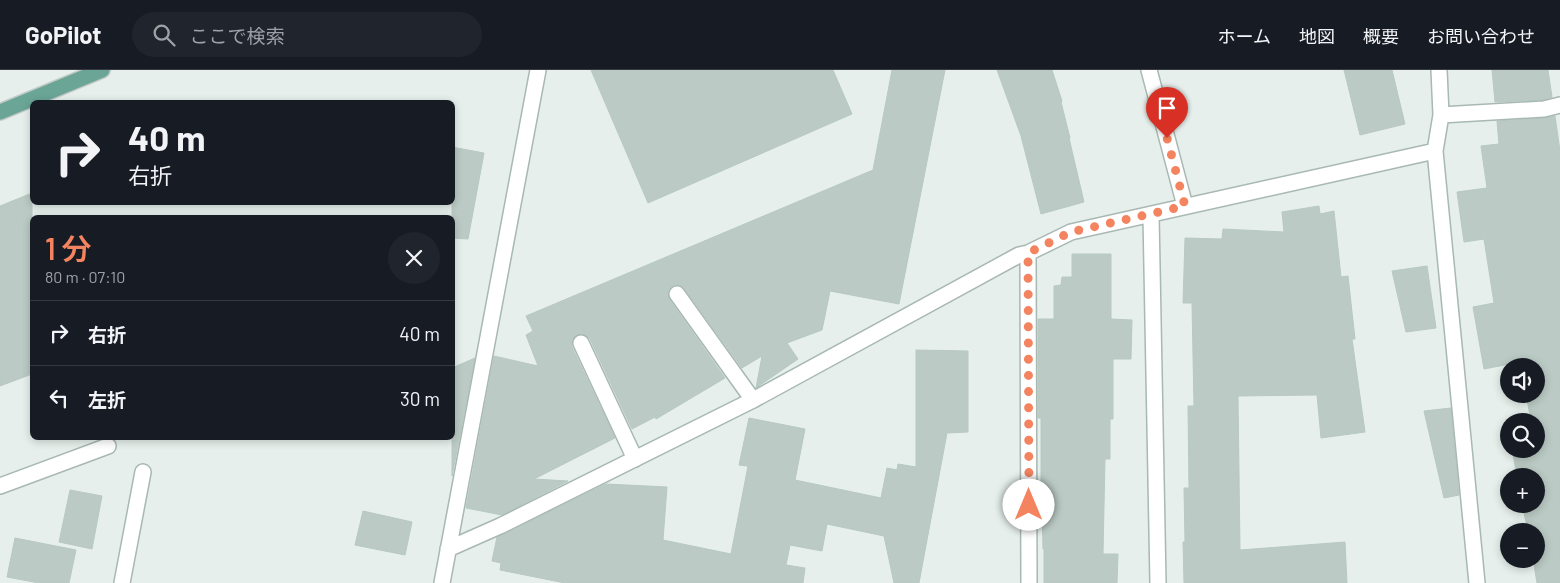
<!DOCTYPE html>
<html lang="ja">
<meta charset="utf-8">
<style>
body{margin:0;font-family:Barlow,"Noto Sans JP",sans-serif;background:#20242c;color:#f1f3f6;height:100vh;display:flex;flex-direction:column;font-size:19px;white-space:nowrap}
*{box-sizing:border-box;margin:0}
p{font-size:16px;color:#9ea1a6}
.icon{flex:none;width:28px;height:28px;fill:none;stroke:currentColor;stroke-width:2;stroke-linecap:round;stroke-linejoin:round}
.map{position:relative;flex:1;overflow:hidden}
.drawer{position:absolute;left:30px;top:145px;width:425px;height:225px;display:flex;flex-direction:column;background:#171b24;border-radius:8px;box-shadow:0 2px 8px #0003}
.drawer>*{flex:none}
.guide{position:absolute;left:30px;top:30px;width:425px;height:105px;border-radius:8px;box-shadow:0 2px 8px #0003;background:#171b24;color:#f1f3f6;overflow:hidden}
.controls{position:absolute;left:1500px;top:288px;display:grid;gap:10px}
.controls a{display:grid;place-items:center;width:45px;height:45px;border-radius:50%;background:#171b24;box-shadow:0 2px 8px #0003;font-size:25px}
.pin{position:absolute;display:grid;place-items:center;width:42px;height:42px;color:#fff;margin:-51px -21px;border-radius:50% 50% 50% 0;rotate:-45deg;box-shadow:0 0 5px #0007}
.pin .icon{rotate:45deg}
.me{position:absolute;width:55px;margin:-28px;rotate:0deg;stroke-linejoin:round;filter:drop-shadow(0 0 4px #0008)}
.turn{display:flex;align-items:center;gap:18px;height:105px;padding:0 15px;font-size:22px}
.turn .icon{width:65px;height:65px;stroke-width:2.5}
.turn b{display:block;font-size:35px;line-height:42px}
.round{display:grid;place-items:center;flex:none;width:52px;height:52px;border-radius:26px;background:#20242c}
.head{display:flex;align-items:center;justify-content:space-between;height:85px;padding:0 15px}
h1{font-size:30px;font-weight:600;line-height:38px;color:#f4845f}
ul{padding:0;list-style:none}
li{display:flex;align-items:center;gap:15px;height:65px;padding:0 15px;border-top:1px solid #363941}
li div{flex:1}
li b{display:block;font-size:19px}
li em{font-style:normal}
header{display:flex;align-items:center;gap:30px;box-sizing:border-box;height:70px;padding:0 25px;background:#171b24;border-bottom:1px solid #363941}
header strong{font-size:24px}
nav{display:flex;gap:28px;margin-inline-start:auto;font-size:18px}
.search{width:350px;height:45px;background:#20242c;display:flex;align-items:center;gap:12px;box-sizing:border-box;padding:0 18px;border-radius:28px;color:#9ea1a6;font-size:19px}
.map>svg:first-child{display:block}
</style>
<header>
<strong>GoPilot</strong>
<div class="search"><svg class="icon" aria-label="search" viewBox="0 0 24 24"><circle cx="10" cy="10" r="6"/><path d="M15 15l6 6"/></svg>ここで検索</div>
<nav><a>ホーム</a><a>地図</a><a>概要</a><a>お問い合わせ</a></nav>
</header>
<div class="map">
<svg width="1560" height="513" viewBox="0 0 1560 513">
<rect width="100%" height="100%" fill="#e6efeb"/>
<path fill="#bbcac4" stroke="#b8c9c2" d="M 591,0 L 833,0 L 852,44 L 648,133 Z
M 892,0 L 945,0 L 899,234 L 830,221 L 822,260 L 787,273 L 798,289 L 756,318 L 762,286 L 742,298 L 685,219 L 680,215 L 672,216 L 668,221 L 669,229 L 725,308 L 656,349 L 655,347 L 632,359 L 590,269 L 582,264 L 577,265 L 572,272 L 572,277 L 615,368 L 534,409 L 568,411 L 502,445 L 466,438 L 494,286 L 538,296 L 526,265 L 533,261 L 526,246 L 873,100 Z
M 997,0 L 1052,0 L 1062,31 L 1061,32 L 1070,68 L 1069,68 L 1084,132 L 1041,144 L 1021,66 Z
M 1344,0 L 1392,0 L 1405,54 L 1360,65 Z
M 1492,0 L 1548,0 L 1552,27 L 1543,30 L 1495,32 Z
M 1555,46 L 1560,81 L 1560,513 L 1537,513 L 1533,489 L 1536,489 L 1536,461 L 1528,461 L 1522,434 L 1536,434 L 1536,406 L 1517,406 L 1512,379 L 1537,379 L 1536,351 L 1531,351 L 1526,324 L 1536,324 L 1536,296 L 1521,296 L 1520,292 L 1484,299 L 1473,237 L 1494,233 L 1484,169 L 1464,172 L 1457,122 L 1487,118 L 1481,76 L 1499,74 L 1497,51 L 1545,48 Z
M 452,77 L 484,83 L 468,169 L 452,168 Z
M 32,123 L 32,304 L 0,316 L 0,136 Z
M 1319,136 L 1320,144 L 1334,141 L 1341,207 L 1348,206 L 1355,269 L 1352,269 L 1365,362 L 1321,368 L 1317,325 L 1238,326 L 1240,480 L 1345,472 L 1347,513 L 1184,513 L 1183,472 L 1185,472 L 1184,418 L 1189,418 L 1188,336 L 1194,336 L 1192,233 L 1183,233 L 1185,168 L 1222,169 L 1223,159 L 1284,162 L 1282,142 Z
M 1072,184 L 1111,184 L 1111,249 L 1132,250 L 1131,289 L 1113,289 L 1113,349 L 1110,349 L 1110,389 L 1105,389 L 1103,484 L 1118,484 L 1117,513 L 1044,513 L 1044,479 L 1043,479 L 1042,437 L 1041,437 L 1041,348 L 1038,348 L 1038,249 L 1054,249 L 1054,216 L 1061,215 L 1062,207 L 1072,207 Z
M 1427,196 L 1436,258 L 1406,262 L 1392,201 Z
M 916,280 L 968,281 L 968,362 L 947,363 L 919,513 L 894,513 L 884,466 L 827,454 L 822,481 L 790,475 L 786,495 L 805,498 L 803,513 L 565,513 L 500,500 L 501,493 L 492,491 L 497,467 L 606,414 L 667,417 L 663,470 L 731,484 L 748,396 L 739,395 L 749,348 L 805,359 L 795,410 L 881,428 L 887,398 L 897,400 L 898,394 L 916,397 Z
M 475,288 L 452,406 L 452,298 Z
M 1451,338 L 1459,425 L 1444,428 L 1424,341 Z
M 70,420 L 102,426 L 92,479 L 59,472 Z
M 363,441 L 412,452 L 405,485 L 355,475 Z
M 15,468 L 76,480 L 69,513 L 39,513 L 7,507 Z"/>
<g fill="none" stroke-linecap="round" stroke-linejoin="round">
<defs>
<path id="service" d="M 1149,0 L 1185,136
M 677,224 L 753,330
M 581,273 L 635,389"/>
<path id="minor" d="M 1439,0 L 1441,45 L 1435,81 L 1477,513
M 1441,45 L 1544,39 L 1560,35
M 1151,145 L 1158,513
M 1028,183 L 1029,513
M 0,416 L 108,376
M 448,479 L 500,456 L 753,330 L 1019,185 L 1028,183 L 1071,162 L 1435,81
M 122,513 L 143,402
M 442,513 L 538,0"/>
<path id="primary" d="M 0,42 L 102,0"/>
</defs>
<use href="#service" stroke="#a8b8b2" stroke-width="18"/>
<use href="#minor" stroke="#a8b8b2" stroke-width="18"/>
<use href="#primary" stroke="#c2cac8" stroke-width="18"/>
<use href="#service" stroke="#fff" stroke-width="15"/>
<use href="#minor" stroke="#fff" stroke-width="15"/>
<use href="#primary" stroke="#6aa596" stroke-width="15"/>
</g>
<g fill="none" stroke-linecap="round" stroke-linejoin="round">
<path stroke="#f4845f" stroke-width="9" stroke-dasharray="0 16.2" d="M 1029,435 L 1028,183 L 1071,162 L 1185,136 L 1167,68"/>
</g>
</svg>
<div class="controls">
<a><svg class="icon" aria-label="sound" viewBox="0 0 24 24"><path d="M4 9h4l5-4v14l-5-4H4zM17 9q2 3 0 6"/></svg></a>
<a><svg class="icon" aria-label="search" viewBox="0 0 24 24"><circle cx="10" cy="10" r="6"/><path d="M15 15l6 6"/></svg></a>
<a>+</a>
<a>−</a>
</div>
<div class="pin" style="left:1167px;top:68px;background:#d93025"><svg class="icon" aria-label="arrive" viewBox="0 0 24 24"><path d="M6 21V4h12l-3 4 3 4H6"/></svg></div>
<svg class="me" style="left:1029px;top:435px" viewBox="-20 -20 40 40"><circle r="19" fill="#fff"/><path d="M0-13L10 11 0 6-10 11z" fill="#f4845f"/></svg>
<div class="guide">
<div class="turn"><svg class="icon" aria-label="right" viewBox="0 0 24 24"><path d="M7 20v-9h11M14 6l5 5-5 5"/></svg><div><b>40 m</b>右折</div></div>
</div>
<section class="drawer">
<div class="head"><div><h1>1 分</h1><p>80 m · 07:10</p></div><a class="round"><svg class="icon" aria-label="close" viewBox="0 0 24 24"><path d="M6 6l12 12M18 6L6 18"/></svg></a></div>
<ul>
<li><svg class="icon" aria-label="right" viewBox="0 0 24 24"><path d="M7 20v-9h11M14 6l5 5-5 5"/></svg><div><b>右折</b></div><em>40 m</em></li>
<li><svg class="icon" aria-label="left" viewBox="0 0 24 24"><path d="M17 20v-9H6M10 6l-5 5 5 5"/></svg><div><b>左折</b></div><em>30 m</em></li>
</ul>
</section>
</div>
